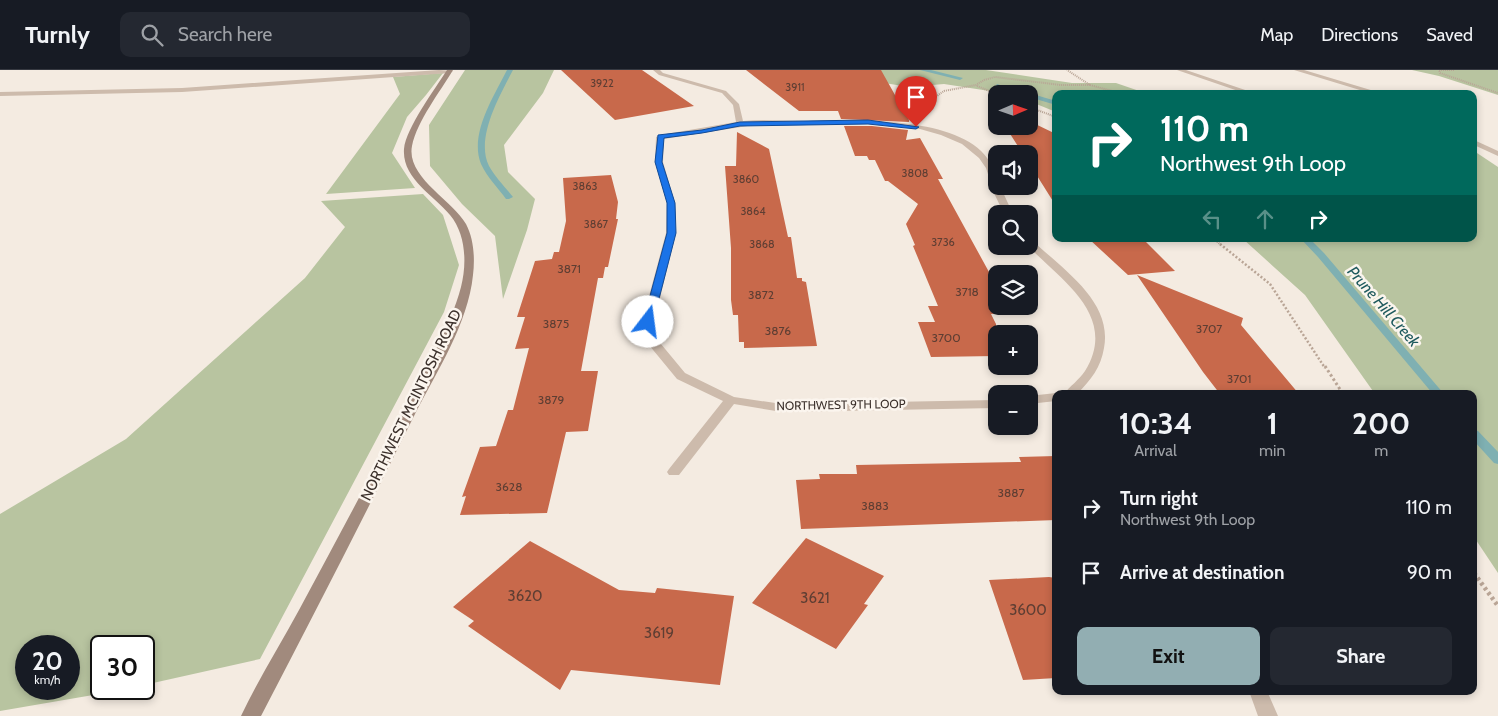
<!DOCTYPE html>
<meta charset="utf-8">
<style>
body{margin:0;font-family:Cabin,sans-serif;background:#242831;color:#f1f3f6;height:100vh;display:flex;flex-direction:column;font-size:19px;white-space:nowrap}
*{box-sizing:border-box;margin:0}
p{font-size:16px;color:#9ea1a6}
.icon{flex:none;width:28px;height:28px;fill:none;stroke:currentColor;stroke-width:2;stroke-linecap:round;stroke-linejoin:round}
.map{position:relative;flex:1;overflow:hidden}
.side{position:absolute;left:1052px;top:320px;width:425px;height:305px;display:flex;flex-direction:column;background:#171b24;border-radius:10px;box-shadow:0 2px 8px #0003}
.side>*{flex:none}
.banner{position:absolute;left:1052px;top:20px;width:425px;height:152px;border-radius:10px;box-shadow:0 2px 8px #0003;background:#00695c;color:#fff;overflow:hidden}
.needle{width:32px;rotate:88deg}
.fabs{position:absolute;left:988px;top:15px;display:grid;gap:10px}
.fabs a{display:grid;place-items:center;width:50px;height:50px;border-radius:10px;background:#171b24;box-shadow:0 2px 8px #0003;font-size:25px}
.speed{position:absolute;left:15px;top:565px;display:flex;gap:10px;font-size:25px;font-weight:700;text-align:center}
.speed>*{display:grid;place-content:center;width:65px;height:65px;border-radius:50%;background:#171b24;box-shadow:0 2px 8px #0003;line-height:1}
.speed small{font-size:12px;font-weight:400}
.speed .limit{border:2px solid #111;border-radius:8px;background:#fff;color:#111}
.pin{position:absolute;display:grid;place-items:center;width:42px;height:42px;color:#fff;margin:-51px -21px;border-radius:50% 50% 50% 0;rotate:-45deg;box-shadow:0 0 5px #0007}
.pin .icon{rotate:45deg}
.me{position:absolute;width:55px;margin:-28px;rotate:15deg;stroke-linejoin:round;filter:drop-shadow(0 0 4px #0008)}
.turn{display:flex;align-items:center;gap:18px;height:105px;padding:0 25px;font-size:22px}
.turn .icon{width:65px;height:65px;stroke-width:2.5}
.turn b{display:block;font-size:35px;line-height:42px}
.lanes{display:flex;align-items:center;height:48px;padding:0 25px;background:#0003;justify-content:center;gap:25px;direction:ltr}
.lanes .off{opacity:.35}
.eta{display:flex;justify-content:space-evenly;align-items:center;height:85px;text-align:center}
.eta b{font-size:30px;font-weight:700;line-height:35px}
.cta{display:flex;gap:10px;margin-top:auto;padding:10px 25px}
.cta a{flex:1;height:58px;border-radius:10px;background:#92aeb2;color:#111;font-size:20px;font-weight:700;line-height:58px;text-align:center}
.cta a+a{background:#242831;color:#f1f3f6}
ul{padding:0;list-style:none}
li{display:flex;align-items:center;gap:15px;height:65px;padding:0 25px}
li div{flex:1}
li b{display:block;font-size:19px}
li em{font-style:normal}
header{display:flex;align-items:center;gap:30px;box-sizing:border-box;height:70px;padding:0 25px;background:#171b24;border-bottom:1px solid #363941}
header strong{font-size:24px}
nav{display:flex;gap:28px;margin-inline-start:auto;font-size:18px}
.search{width:350px;height:45px;background:#242831;display:flex;align-items:center;gap:12px;box-sizing:border-box;padding:0 18px;border-radius:10px;color:#9ea1a6;font-size:19px}
.map>svg:first-child{display:block}
</style>
<header>
<strong>Turnly</strong>
<div class="search"><svg class="icon" aria-label="search" viewBox="0 0 24 24"><circle cx="10" cy="10" r="6"/><path d="M15 15l6 6"/></svg>Search here</div>
<nav><a>Map</a><a>Directions</a><a>Saved</a></nav>
</header>
<div class="map">
<svg width="1498" height="646" viewBox="0 0 1498 646">
<rect width="100%" height="100%" fill="#f4ebe1"/>
<path fill="#b8c4a0" fill-rule="evenodd" d="M 465,0 L 554,0 L 543,23 L 504,75 L 508,102 L 535,129 L 527,160 L 503,229 L 495,166 L 462,134 L 430,96 L 429,55 Z
M 841,0 L 986,0 L 1072,13 L 1116,13 L 1148,24 L 1056,24 L 1056,42 L 1029,31 L 1029,24 L 1009,24 L 944,14 L 909,17 L 866,10 Z
M 1412,0 L 1498,0 L 1498,25 L 1439,6 Z
M 443,3 L 426,25 L 407,47 L 392,83 L 415,118 L 326,124 L 400,24 L 393,7 Z
M 1474,81 L 1498,97 L 1498,503 L 1474,467 L 1474,324 L 1375,324 L 1305,225 L 1243,169 L 1474,169 Z
M 423,124 L 443,145 L 459,195 L 444,242 L 260,589 L 144,615 L 144,576 L 101,576 L 101,619 L 128,619 L 0,641 L 0,444 L 126,369 L 305,208 L 345,157 L 321,131 ZM 69,576 L 69,619 L 26,619 L 26,576 Z"/>
<g fill="none" stroke-linecap="round" stroke-linejoin="round">
<path fill="#7fb0b2" fill-rule="evenodd" d="M 507,0 L 513,0 C 500,25 475,68 489,96 C 495,107 505,117 513,127 L 509,129 L 506,129 C 498,118 487,107 481,94 C 469,64 494,26 507,0 Z
M 920,0 L 931,0 L 963,8 L 960,10 Z
M 997,14 L 1025,23 L 1026,24 L 1016,24 L 995,17 Z
M 1029,23 L 1056,31 L 1056,35 L 1029,27 L 1029,24 L 1027,24 Z
M 1301,169 L 1310,169 L 1324,183 L 1444,324 L 1433,324 L 1318,187 Z
M 1474,360 L 1478,361 L 1498,382 L 1498,394 L 1494,393 L 1474,371 Z"/>
</g>
<path fill="#c8694b" d="M 561,0 L 642,0 L 694,36 L 615,50 Z
M 746,0 L 881,0 L 909,50 L 909,52 L 841,49 L 838,41 L 799,41 Z
M 1029,51 L 1056,64 L 1056,136 L 1029,93 L 1029,84 L 1023,84 L 1005,56 L 1029,56 Z
M 844,56 L 872,56 L 908,60 L 906,70 L 920,68 L 943,109 L 938,109 L 989,202 L 997,204 L 996,236 L 1015,236 L 1018,242 L 991,244 L 996,254 L 996,286 L 931,287 L 918,252 L 935,252 L 928,236 L 938,236 L 913,176 L 915,175 L 906,154 L 918,134 L 888,111 L 885,111 L 875,90 L 869,90 L 867,86 L 855,86 Z
M 737,62 L 769,79 L 788,167 L 791,167 L 797,208 L 802,208 L 802,211 L 806,212 L 817,276 L 744,278 L 744,272 L 739,272 L 738,245 L 733,245 L 731,230 L 731,178 L 725,96 L 736,96 Z
M 611,105 L 618,132 L 616,149 L 618,149 L 608,197 L 605,197 L 603,208 L 598,208 L 581,301 L 598,301 L 588,361 L 566,362 L 547,443 L 460,445 L 466,426 L 462,427 L 480,377 L 496,376 L 508,340 L 513,340 L 529,278 L 515,279 L 525,247 L 517,247 L 535,191 L 552,189 L 554,182 L 559,182 L 566,151 L 563,108 Z
M 1089,169 L 1143,169 L 1175,201 L 1128,205 Z
M 1137,205 L 1243,248 L 1241,255 L 1299,324 L 1220,324 L 1203,302 Z
M 1056,386 L 1056,450 L 801,459 L 796,410 L 820,409 L 819,404 L 857,404 L 856,395 L 1021,392 L 1019,387 Z
M 806,468 L 884,506 L 864,534 L 868,535 L 836,579 L 752,533 Z
M 530,471 L 619,520 L 655,523 L 657,518 L 734,526 L 720,615 L 571,600 L 560,620 L 468,556 L 474,551 L 453,537 Z
M 1049,507 L 1056,508 L 1056,608 L 1023,610 L 989,510 Z"/>
<g fill="none" stroke-linecap="round" stroke-linejoin="round">
<path stroke="#b9a596" stroke-width="2" stroke-dasharray="1 1" stroke-linecap="butt" d="M 1454,0 L 1439,0 L 1440,3 L 1498,23
M 1090,15 L 1123,24
M 977,16 L 997,24
M 921,37 L 944,21 L 976,15 L 984,10 L 995,7 L 1061,15 L 1090,15 L 1067,0
M 1029,37 L 1056,47
M 1214,169 L 1221,175"/>
<path stroke="#b9a596" stroke-width="2.5" stroke-dasharray="2 2" stroke-linecap="butt" d="M 1220,174 L 1270,214 L 1325,298"/>
<path stroke="#b9a596" stroke-width="3" stroke-dasharray="2.5 2.5" stroke-linecap="butt" d="M 1325,296 L 1343,324"/>
<path stroke="#b9a596" stroke-width="4.5" stroke-dasharray="3 3" stroke-linecap="butt" d="M 1474,503 L 1498,536"/>
<path fill="#cdbbac" fill-rule="evenodd" d="M 439,0 L 453,1 L 450,3 L 182,22 L 0,26 L 0,22 L 182,18 Z
M 653,0 L 660,0 L 663,3 L 726,21 L 739,34 L 743,51 C 763,49 784,51 804,51 C 854,50 996,42 996,116 L 1000,116 L 1013,144 L 1004,144 L 994,123 L 986,98 L 979,88 L 962,74 L 941,65 L 920,59 L 872,54 L 754,55 L 664,69 L 663,92 L 675,133 L 676,163 L 654,252 L 661,274 L 685,303 L 734,327 L 782,334 L 996,330 L 996,338 L 782,342 L 734,334 L 679,405 L 669,405 L 667,402 L 669,399 L 723,331 L 677,309 L 649,275 L 642,252 L 666,163 L 667,133 L 655,92 L 656,67 L 660,65 L 736,52 L 733,35 L 722,23 L 659,5 Z
M 1177,0 L 1186,0 L 1257,24 L 1247,24 Z
M 1294,0 L 1304,0 L 1384,24 L 1373,24 Z
M 1474,70 L 1498,81 L 1498,86 L 1474,75 Z
M 1029,169 L 1032,170 C 1062,199 1113,231 1104,278 C 1101,297 1091,310 1077,324 L 1064,324 C 1070,316 1079,310 1085,301 C 1119,246 1061,210 1028,176 Z
M 1056,323 L 1058,324 L 1056,324 L 1056,331 L 1029,334 L 1029,326 Z
M 1249,621 L 1267,621 L 1278,646 L 1258,646 Z"/>
<path fill="#a18a7d" fill-rule="evenodd" d="M 447,0 L 453,0 C 440,22 417,51 412,76 C 406,107 452,130 466,154 C 474,169 475,189 473,205 C 468,254 437,301 415,344 C 365,445 313,546 261,646 L 241,646 C 258,610 280,575 299,540 C 336,471 373,403 408,333 C 427,295 450,258 461,217 C 467,194 466,164 450,145 C 434,125 402,109 404,79 C 406,58 435,19 447,0 Z"/>
</g>
<path fill="#1a73e8" stroke="#114b97" d="M 868,50 L 919,57 L 916,59 L 868,54 L 740,56 L 702,63 L 664,68 L 662,92 L 675,133 L 676,163 L 653,252 L 652,254 L 645,254 L 643,252 L 667,163 L 667,133 L 655,92 L 658,65 L 702,60 L 740,52 Z"/>
<g text-anchor="middle" stroke-width="5" stroke-linejoin="round" paint-order="stroke">
<g font-size="11" fill="#5e3e33">
<text x="602" y="17">3922</text>
<text x="795" y="21">3911</text>
<text x="915" y="107">3808</text>
<text x="746" y="113">3860</text>
<text x="585" y="120">3863</text>
<text x="753" y="145">3864</text>
<text x="596" y="158">3867</text>
<text x="943" y="176">3736</text>
<text x="762" y="178">3868</text>
</g>
<g font-size="12" fill="#5e3e33">
<text x="569" y="203">3871</text>
<text x="967" y="226">3718</text>
<text x="761" y="229">3872</text>
<text x="556" y="258">3875</text>
<text x="1209" y="263">3707</text>
<text x="778" y="265">3876</text>
<text x="946" y="272">3700</text>
<text x="1239" y="313">3701</text>
<text x="551" y="334">3879</text>
<text x="509" y="421">3628</text>
<text x="1011" y="427">3887</text>
<text x="875" y="440">3883</text>
</g>
<g font-size="12" fill="#3b302b" stroke="#fbf5ee">
<text transform="translate(841 335) rotate(-1)" y="4">NORTHWEST 9TH LOOP</text>
</g>
<g font-size="15" fill="#3b302b" stroke="#fbf5ee">
<text transform="translate(411 335) rotate(-64)" y="5">NORTHWEST MCINTOSH ROAD</text>
</g>
<g font-size="15" fill="#5e3e33">
<text x="525" y="531">3620</text>
<text x="815" y="533">3621</text>
<text x="1028" y="545">3600</text>
<text x="659" y="568">3619</text>
</g>
<g font-size="16" font-style="italic" fill="#1f5a5e" stroke="#fbf5ee">
<text transform="translate(1384 236) rotate(49)" y="6">Prune Hill Creek</text>
</g>
</g>
</svg>
<div class="fabs">
<a><svg class="needle" viewBox="-14 -14 28 28"><path d="M0-13l5 13h-10z" fill="#e53935"/><path d="M0 13l5-13h-10z" fill="#9ea1a6"/></svg></a>
<a><svg class="icon" aria-label="sound" viewBox="0 0 24 24"><path d="M4 9h4l5-4v14l-5-4H4zM17 9q2 3 0 6"/></svg></a>
<a><svg class="icon" aria-label="search" viewBox="0 0 24 24"><circle cx="10" cy="10" r="6"/><path d="M15 15l6 6"/></svg></a>
<a><svg class="icon" aria-label="layers" viewBox="0 0 24 24"><path d="M12 4l9 5-9 5-9-5zM3 14l9 5 9-5"/></svg></a>
<a>+</a>
<a>−</a>
</div>
<div class="speed"><div>20<small>km/h</small></div><div class="limit">30</div></div>
<div class="pin" style="left:916px;top:57px;background:#d93025"><svg class="icon" aria-label="arrive" viewBox="0 0 24 24"><path d="M6 21V4h12l-3 4 3 4H6"/></svg></div>
<svg class="me" style="left:648px;top:252px" viewBox="-20 -20 40 40"><circle r="19" fill="#fff"/><path d="M0-13L10 11 0 6-10 11z" fill="#1a73e8"/></svg>
<div class="banner">
<div class="turn"><svg class="icon" aria-label="right" viewBox="0 0 24 24"><path d="M7 20v-9h11M14 6l5 5-5 5"/></svg><div><b>110 m</b>Northwest 9th Loop</div></div>
<div class="lanes"><svg class="icon off" aria-label="left" viewBox="0 0 24 24"><path d="M17 20v-9H6M10 6l-5 5 5 5"/></svg><svg class="icon off" aria-label="ahead" viewBox="0 0 24 24"><path d="M12 20V5M6 11l6-6 6 6"/></svg><svg class="icon" aria-label="right" viewBox="0 0 24 24"><path d="M7 20v-9h11M14 6l5 5-5 5"/></svg></div>
</div>
<section class="side">
<div class="eta">
<div><b>10:34</b><p>Arrival</p></div>
<div><b>1</b><p>min</p></div>
<div><b>200</b><p>m</p></div>
</div>
<ul>
<li><svg class="icon" aria-label="right" viewBox="0 0 24 24"><path d="M7 20v-9h11M14 6l5 5-5 5"/></svg><div><b>Turn right</b><p>Northwest 9th Loop</p></div><em>110 m</em></li>
<li><svg class="icon" aria-label="arrive" viewBox="0 0 24 24"><path d="M6 21V4h12l-3 4 3 4H6"/></svg><div><b>Arrive at destination</b></div><em>90 m</em></li>
</ul>
<div class="cta"><a>Exit</a><a>Share</a></div>
</section>
</div>
